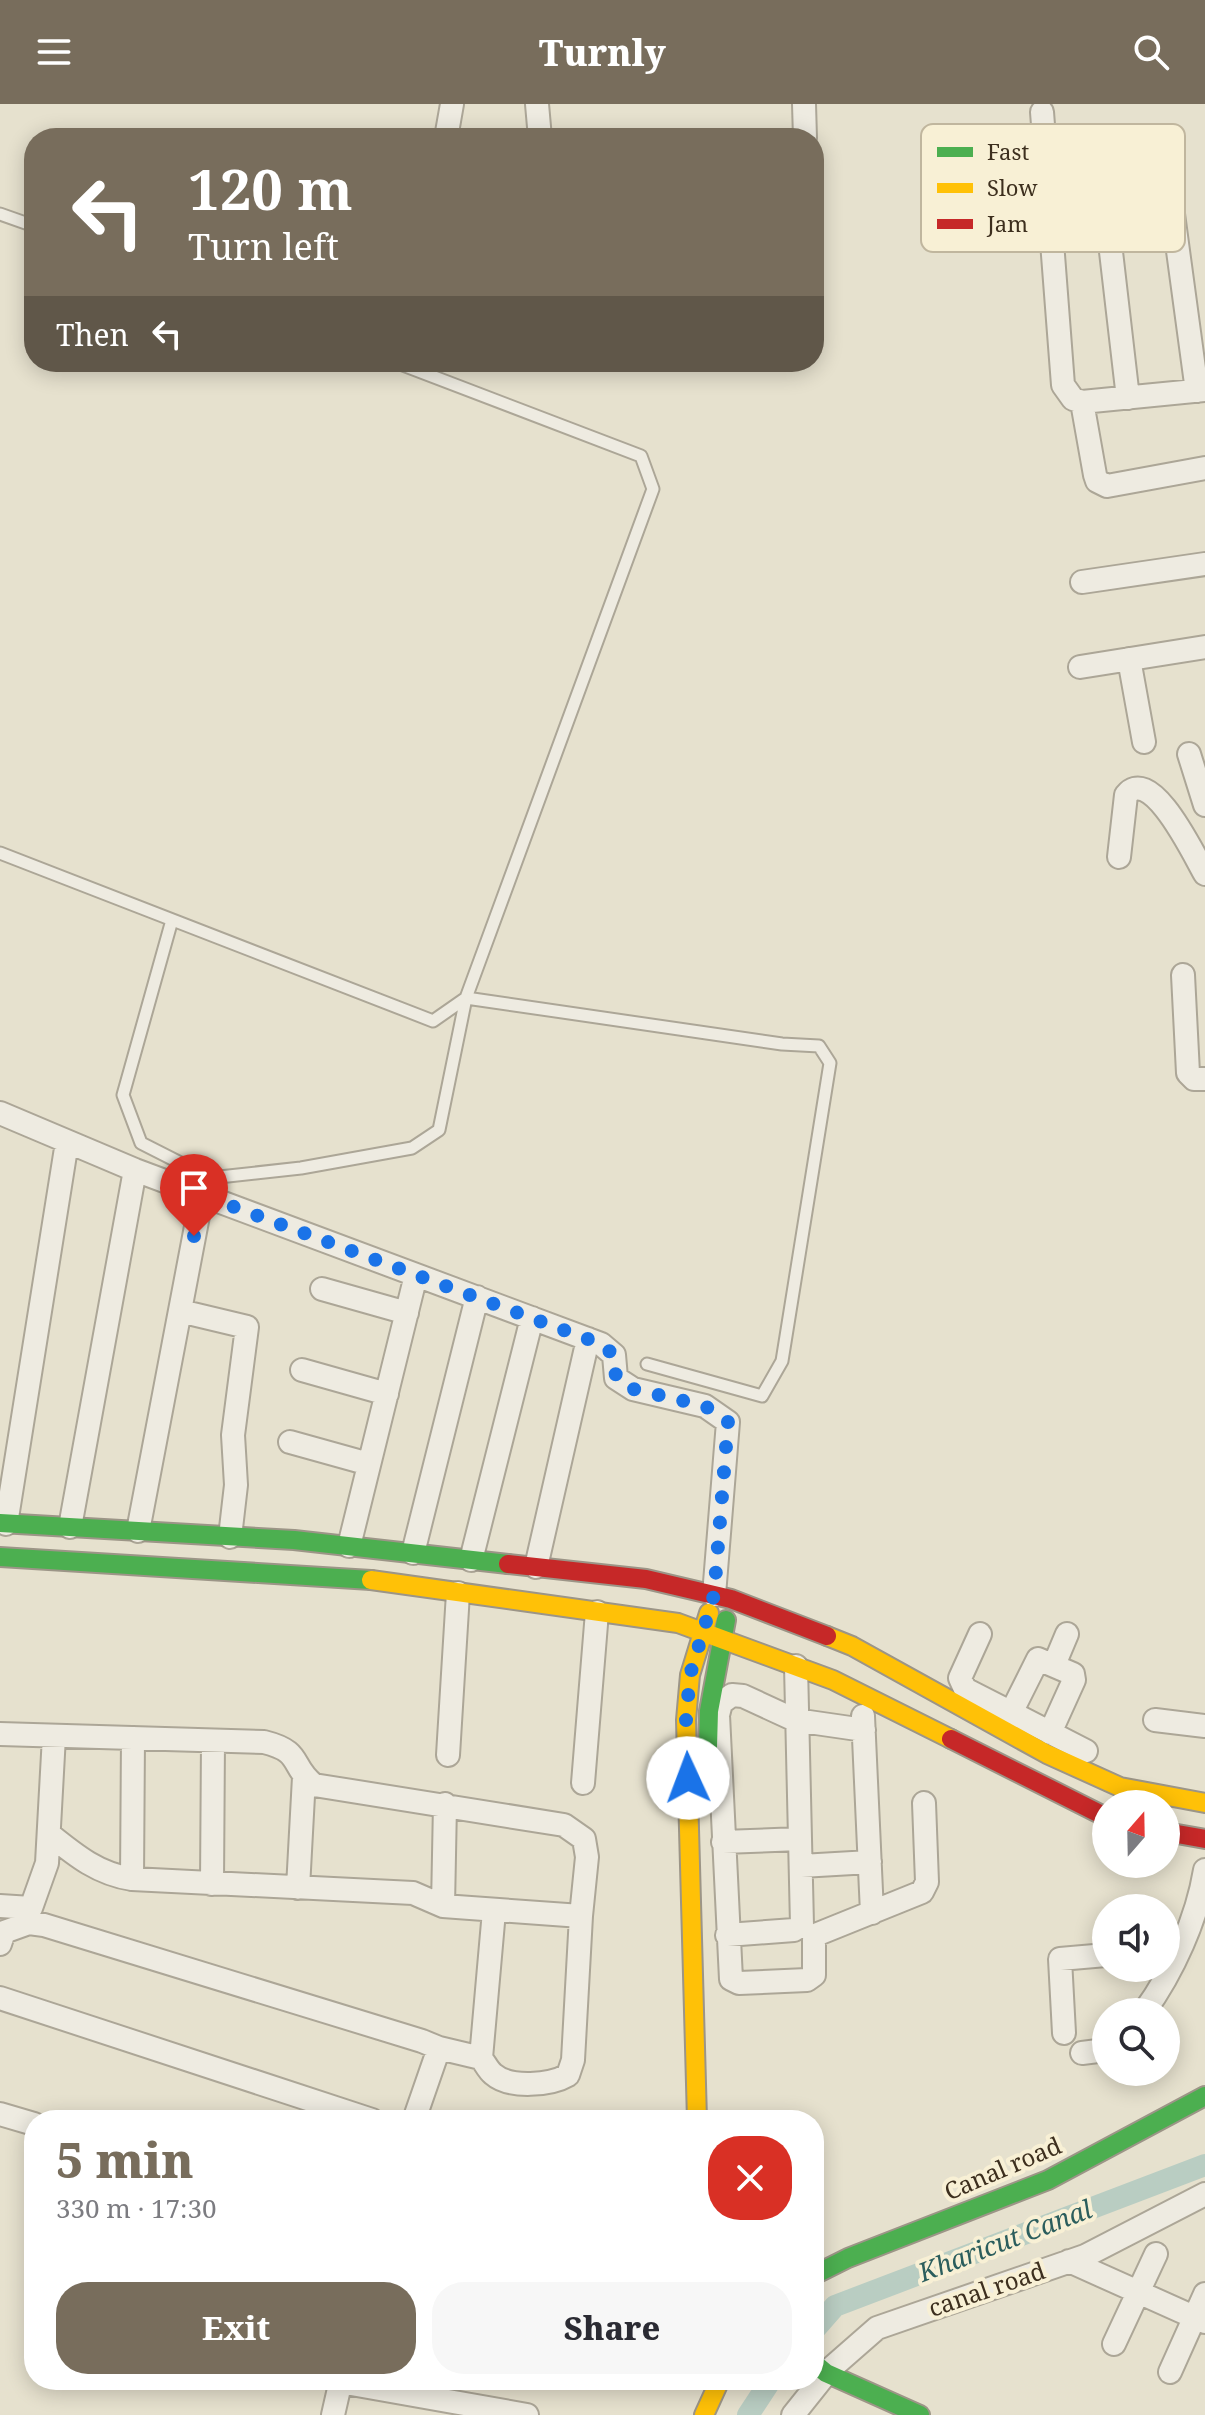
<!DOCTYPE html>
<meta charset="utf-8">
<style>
body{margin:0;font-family:"Noto Serif",serif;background:#f7f7f7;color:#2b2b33;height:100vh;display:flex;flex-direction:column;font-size:30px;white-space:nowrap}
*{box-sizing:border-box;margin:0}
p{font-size:26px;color:#7c7c81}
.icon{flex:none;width:44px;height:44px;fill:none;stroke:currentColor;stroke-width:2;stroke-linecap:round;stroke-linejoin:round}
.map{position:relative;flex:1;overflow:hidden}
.details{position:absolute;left:24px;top:2006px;width:800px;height:280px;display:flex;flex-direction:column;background:#fff;border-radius:32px;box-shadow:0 4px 20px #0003}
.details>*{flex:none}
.banner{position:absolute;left:24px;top:24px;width:800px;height:244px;border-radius:32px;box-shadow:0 4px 20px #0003;background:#786d5c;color:#fff;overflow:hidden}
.needle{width:52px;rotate:20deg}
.fabs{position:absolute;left:1092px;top:1686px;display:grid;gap:16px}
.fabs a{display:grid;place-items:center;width:88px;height:88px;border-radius:50%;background:#fff;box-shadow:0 4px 20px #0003;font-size:40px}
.pin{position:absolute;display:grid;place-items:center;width:68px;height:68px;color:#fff;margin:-82px -34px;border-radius:50% 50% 50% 0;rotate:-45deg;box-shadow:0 0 8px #0007}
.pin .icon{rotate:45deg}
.me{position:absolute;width:88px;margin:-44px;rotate:358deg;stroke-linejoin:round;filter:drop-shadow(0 0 6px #0008)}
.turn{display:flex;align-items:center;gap:28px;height:168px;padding:0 32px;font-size:36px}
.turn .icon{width:104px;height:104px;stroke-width:2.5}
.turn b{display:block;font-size:56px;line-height:68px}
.then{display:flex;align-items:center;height:76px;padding:0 32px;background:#0003;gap:16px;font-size:30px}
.round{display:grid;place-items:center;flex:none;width:84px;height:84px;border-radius:32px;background:#f7f7f7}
.headline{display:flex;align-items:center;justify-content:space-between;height:136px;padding:0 32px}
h1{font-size:48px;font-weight:800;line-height:60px;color:#786d5c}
.primary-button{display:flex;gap:16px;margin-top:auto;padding:16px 32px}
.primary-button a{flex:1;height:92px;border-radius:32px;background:#786d5c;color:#fff;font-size:32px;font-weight:800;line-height:92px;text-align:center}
.primary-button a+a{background:#f7f7f7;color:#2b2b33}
header{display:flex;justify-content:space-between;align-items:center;height:104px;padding:0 32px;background:#786d5c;color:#fff;font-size:36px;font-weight:800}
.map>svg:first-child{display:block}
</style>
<header><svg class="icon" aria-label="menu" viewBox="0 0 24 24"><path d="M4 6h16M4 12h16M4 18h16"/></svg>Turnly<svg class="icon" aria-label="search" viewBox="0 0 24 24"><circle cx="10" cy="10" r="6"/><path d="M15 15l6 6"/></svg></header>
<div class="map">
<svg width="1205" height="2311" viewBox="0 0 1205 2311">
<rect width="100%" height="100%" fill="#e6e1ce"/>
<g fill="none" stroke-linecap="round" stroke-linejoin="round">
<path stroke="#b9cdc2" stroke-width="22" d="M 814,2226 L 835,2202 L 1205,2061
M 748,2311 L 771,2276"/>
<defs>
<path id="lane" d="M 0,110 L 34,122
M 0,749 L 433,917 L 466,894 L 653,385 L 641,352 L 395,258
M 172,816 L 123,991 L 141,1039 L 210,1074 L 301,1064 L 412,1044 L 439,1026 L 466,894 L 782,940 L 819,942 L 830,959 L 782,1257 L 762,1292 L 647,1260"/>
<path id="street" d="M 537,0 L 540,34
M 804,0 L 805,34
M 1042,8 L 1063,281 L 1073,295 L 1082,298 L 1205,286
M 446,34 L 452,0
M 1168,73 L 1197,287
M 1103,79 L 1128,294
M 1082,298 L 1095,371 L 1097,377 L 1107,382 L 1205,364
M 1082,478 L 1205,460
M 1129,555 L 1144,638
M 1080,563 L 1205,543
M 1189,650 L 1205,701
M 1119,753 L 1126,691 C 1151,659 1195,753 1205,770
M 1183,871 L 1188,969 L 1194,975 L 1205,975
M 0,1009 L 135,1066 L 601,1240 L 614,1251 L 616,1274 L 633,1285 L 705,1302 L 728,1318 L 714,1491
M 322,1185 L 407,1209
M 180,1207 L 247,1223 L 233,1331 L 236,1381 L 230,1433
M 302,1266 L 387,1290
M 290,1338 L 369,1360
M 6,1420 L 67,1038
M 70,1423 L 135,1066
M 138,1427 L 202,1091
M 349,1442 L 416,1171
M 413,1449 L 477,1193
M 471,1456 L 532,1214
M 536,1463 L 588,1235
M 980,1530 L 960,1574 L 965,1585 L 1086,1647
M 1054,1561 L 1067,1530
M 1011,1609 L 1038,1555 L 1073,1570 L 1074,1576 L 1050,1629
M 863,1612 L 872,1809
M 1155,1616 L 1205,1622
M 864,1626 L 795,1616 L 743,1592 L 732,1591 L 721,1599 L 718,1611 L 731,1875 L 739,1879 L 807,1876 L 814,1871 L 814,1835 L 818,1830 L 922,1788 L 927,1778 L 924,1699
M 0,1630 L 264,1638 C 304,1648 289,1661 314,1681 L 564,1721 L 584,1735 L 587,1753 L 581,1812 L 443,1802 L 413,1789 L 132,1775 L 133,1634
M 448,1651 L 458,1489
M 583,1679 L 597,1508
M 49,1730 C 75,1751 98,1770 132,1775
M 723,1738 L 800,1735
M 801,1762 L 870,1758
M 212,1780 L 213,1637
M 298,1784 L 304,1673
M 0,1802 L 31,1804 L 47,1759 L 54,1632
M 443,1802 L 445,1700
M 494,1807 L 481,1954 C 485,1959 488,1966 493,1970 C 510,1985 551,1981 568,1971 L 573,1956 L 581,1812
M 727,1831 L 794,1826 L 802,1821 L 796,1562
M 0,1840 L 4,1828 L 29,1819 L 44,1821 L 422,1937 L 439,1944 L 414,2016
M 0,1894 L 372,2016
M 1144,1908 C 1173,1868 1197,1815 1205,1766
M 1064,1929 L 1060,1855 L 1106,1851
M 439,1944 L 481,1954
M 1082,1949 L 1106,1946
M 0,2010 L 34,2020
M 1069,2157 L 1205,2218
M 1114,2240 L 1156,2150
M 1170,2268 L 1205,2190
M 340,2278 L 527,2311
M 333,2311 L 341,2276
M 793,2311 L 829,2266 L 877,2224 L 1085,2152 L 1205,2090"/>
<path id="fast" d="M 0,1419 L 294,1436 L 508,1460
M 0,1453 L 371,1476
M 707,1678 L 709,1607 L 726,1516
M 814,2171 L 848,2154 L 1048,2076 L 1205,1992
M 814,2259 L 826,2269 L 920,2311"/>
<path id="slow" d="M 371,1476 L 678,1519 L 833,1576 L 951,1635
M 827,1532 L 852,1542 L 1047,1650 L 1120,1683 L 1205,1699
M 697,2016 L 686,1616 L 690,1571 L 709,1509
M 704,2311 L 720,2276"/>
<path id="jam" d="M 508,1460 L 646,1475 L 731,1495 L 827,1532
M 951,1635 L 1106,1713
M 1166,1728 L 1205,1735"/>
</defs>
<use href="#lane" stroke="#aca697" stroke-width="15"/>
<use href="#street" stroke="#aca697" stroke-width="26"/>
<use href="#fast" stroke="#9c9587" stroke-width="22"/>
<use href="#slow" stroke="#9c9587" stroke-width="22"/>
<use href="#jam" stroke="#9c9587" stroke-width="22"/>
<use href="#lane" stroke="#eeebe1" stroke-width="11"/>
<use href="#street" stroke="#eeebe1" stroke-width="22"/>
<use href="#fast" stroke="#4caf50" stroke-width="18"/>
<use href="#slow" stroke="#ffc107" stroke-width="18"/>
<use href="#jam" stroke="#c62828" stroke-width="18"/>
</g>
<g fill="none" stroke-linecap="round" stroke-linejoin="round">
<path stroke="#1a73e8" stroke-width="14" stroke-dasharray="0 25.2" d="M 194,1132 L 202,1091 L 601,1240 L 614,1251 L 616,1274 L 633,1285 L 705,1302 L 728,1318 L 714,1491 L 690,1571 L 686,1616 L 688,1674"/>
</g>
<g text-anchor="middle" stroke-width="8" stroke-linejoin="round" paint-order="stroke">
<g font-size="24" fill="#3d2f1e" stroke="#f8f0d5">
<text transform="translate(1003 2065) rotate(-23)" y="8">Canal road</text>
<text transform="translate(987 2186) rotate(-19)" y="8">canal road</text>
</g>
<g font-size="26" font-style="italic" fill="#2c5e5d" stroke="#f8f0d5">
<text transform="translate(1005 2137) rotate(-21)" y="9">Kharicut Canal</text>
</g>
</g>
<rect x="921" y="20" width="264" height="128" rx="12" fill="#f8f0d5" stroke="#c0b69e" stroke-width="2"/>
<rect x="937" y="43" width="36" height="10" fill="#4caf50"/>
<rect x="937" y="79" width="36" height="10" fill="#ffc107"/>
<rect x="937" y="115" width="36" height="10" fill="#c62828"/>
<g font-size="22" fill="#3d2f1e">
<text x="987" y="56">Fast</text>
<text x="987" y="92">Slow</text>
<text x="987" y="128">Jam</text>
</g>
</svg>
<div class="fabs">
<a><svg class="needle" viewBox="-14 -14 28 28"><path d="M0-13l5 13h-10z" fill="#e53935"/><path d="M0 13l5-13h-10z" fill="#7c7c81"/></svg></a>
<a><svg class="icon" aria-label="sound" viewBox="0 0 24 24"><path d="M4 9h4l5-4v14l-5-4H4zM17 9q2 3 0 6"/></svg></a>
<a><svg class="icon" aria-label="search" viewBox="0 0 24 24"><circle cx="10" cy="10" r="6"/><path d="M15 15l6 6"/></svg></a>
</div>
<div class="pin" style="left:194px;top:1132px;background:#d93025"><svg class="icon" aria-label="arrive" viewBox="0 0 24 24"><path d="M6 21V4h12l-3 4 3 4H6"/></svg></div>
<svg class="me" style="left:688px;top:1674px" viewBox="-20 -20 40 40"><circle r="19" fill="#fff"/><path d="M0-13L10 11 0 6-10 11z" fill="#1a73e8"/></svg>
<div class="banner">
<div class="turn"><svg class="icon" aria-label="left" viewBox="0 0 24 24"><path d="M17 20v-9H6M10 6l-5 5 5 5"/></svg><div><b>120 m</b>Turn left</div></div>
<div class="then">Then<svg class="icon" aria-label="left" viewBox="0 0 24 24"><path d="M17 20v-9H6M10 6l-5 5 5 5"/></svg></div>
</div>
<section class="details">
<div class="headline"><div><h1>5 min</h1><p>330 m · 17:30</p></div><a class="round" style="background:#d93025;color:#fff"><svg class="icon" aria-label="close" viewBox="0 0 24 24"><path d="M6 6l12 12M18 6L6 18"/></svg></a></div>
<div class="primary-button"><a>Exit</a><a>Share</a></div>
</section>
</div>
